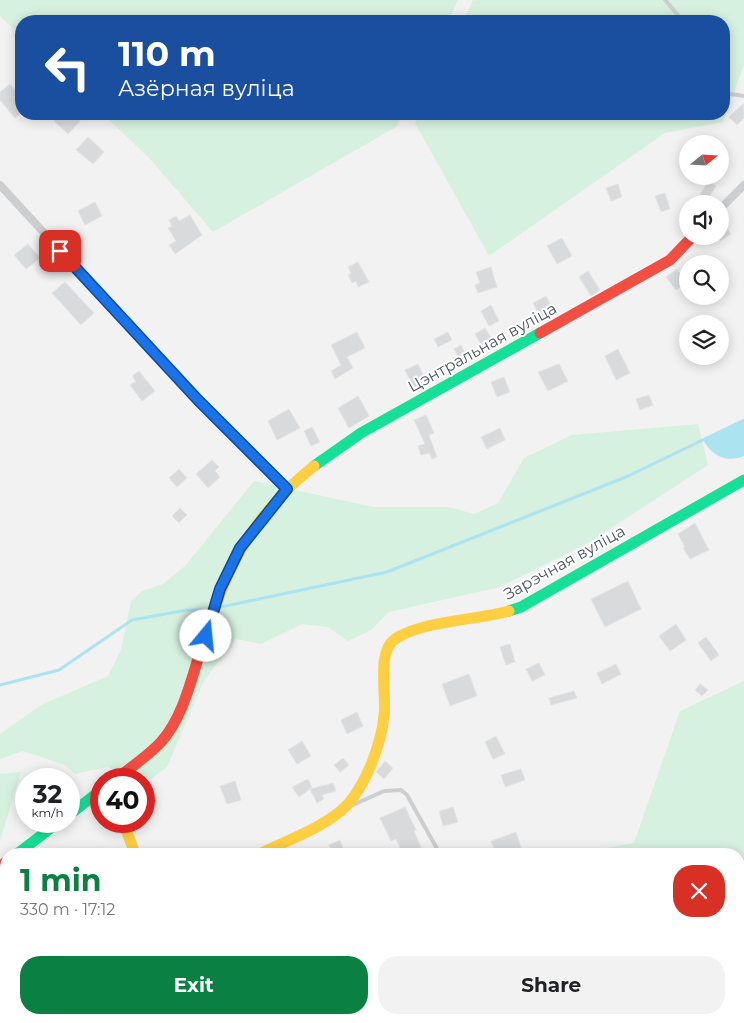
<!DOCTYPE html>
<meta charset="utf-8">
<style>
body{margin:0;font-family:Montserrat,sans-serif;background:#f2f2f2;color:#202124;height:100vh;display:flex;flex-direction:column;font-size:19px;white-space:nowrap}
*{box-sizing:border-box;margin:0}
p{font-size:16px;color:#757577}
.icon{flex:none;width:28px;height:28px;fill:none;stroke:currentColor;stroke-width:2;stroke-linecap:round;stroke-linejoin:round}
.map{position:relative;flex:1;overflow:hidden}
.panel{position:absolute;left:0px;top:848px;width:745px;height:176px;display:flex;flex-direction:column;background:#fff;border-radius:20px 20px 0 0;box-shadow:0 2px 12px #0003}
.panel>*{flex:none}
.guide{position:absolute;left:15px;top:15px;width:715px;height:105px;border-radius:20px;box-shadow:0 2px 12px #0003;background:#1a4fa0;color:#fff;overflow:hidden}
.needle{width:32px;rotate:72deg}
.fabs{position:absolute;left:679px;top:135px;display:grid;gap:10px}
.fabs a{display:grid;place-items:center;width:50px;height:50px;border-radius:50%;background:#fff;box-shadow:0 2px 12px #0003;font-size:25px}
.speed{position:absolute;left:15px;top:768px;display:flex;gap:10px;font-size:25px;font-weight:700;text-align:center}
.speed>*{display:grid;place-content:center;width:65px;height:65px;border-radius:50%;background:#fff;box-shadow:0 2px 12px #0003;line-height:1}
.speed small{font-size:12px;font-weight:400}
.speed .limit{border:8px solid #d22;background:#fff;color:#111}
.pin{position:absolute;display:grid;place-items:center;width:42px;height:42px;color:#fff;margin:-21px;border-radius:10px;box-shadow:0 2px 8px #0006}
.me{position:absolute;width:55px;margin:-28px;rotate:17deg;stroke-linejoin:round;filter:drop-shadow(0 0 4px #0008)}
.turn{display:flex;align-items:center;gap:18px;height:105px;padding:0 20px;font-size:22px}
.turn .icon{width:65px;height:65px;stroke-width:2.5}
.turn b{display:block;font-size:35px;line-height:42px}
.round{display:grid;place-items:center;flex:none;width:52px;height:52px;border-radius:20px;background:#f2f2f2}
.overview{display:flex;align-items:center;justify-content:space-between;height:85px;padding:0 20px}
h1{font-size:30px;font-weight:700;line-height:38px;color:#0b8043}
.primary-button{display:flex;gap:10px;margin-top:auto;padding:10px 20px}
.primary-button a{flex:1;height:58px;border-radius:20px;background:#0b8043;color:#fff;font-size:20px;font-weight:700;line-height:58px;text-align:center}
.primary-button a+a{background:#f2f2f2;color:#202124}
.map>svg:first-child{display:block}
</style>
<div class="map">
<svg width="744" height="1023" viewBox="0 0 744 1023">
<rect width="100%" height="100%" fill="#f2f2f2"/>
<path fill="#d6f1e0" d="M 0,0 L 458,0 L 448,21 L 21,21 L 21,36 L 0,16 Z
M 473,0 L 744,0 L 744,65 L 723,122 L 665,133 L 489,256 L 415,123 L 419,114 L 724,114 L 724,21 L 463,21 Z
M 103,114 L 403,114 L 396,127 L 213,232 L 150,159 Z
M 698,424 L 708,465 L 590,542 L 500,587 L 389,612 L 371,630 L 348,641 L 328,627 L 302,624 L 261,644 L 236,639 L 203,682 L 167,767 L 147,782 L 144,779 L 107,767 L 75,774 L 65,765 L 23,751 L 0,759 L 0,734 L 41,705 L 108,676 L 121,650 L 131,601 L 142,591 L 163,584 L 185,566 L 254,481 L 373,507 L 449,507 L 474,514 L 498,503 L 524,458 L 572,435 Z
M 744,681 L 744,1023 L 724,1023 L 722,1018 L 739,1018 L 739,854 L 571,854 L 634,843 L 680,711 Z
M 21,772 L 0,841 L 0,774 Z
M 380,1018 L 676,1018 L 664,1023 L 382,1023 Z"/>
<path fill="#abe3f0" d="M 744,420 L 744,456 C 726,463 712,456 703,440 Z"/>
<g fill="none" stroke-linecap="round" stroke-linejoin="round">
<path stroke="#abe3f0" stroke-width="3" d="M 221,607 L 387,572 L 626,477 L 744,420
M 0,685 L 59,670 L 132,620 L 187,610 L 202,610"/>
</g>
<path fill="#d9dadc" stroke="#e4e4e5" d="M 10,84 L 21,98 L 21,113 L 15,118 L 0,100 L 0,92 Z
M 744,103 L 744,118 L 737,125 L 729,117 Z
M 61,114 L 73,114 L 80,121 L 68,134 L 54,121 Z
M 88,137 L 104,152 L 93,164 L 76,150 Z
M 709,181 L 716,186 L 708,199 L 700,194 Z
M 618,184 L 622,197 L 611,201 L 606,188 Z
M 665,193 L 670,209 L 661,212 L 655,196 Z
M 95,202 L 102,216 L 85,225 L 78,211 Z
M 190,215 L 202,235 L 175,254 L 169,245 L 176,241 L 168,228 L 172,226 L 169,220 L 176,216 L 179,221 Z
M 720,218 L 731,234 L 720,241 Z
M 562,238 L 572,256 L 557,264 L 547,246 Z
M 28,244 L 40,258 L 26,269 L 14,255 Z
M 358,262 L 369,282 L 358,287 L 356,281 L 352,283 L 348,275 L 351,273 L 348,267 Z
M 491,267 L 497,287 L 478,293 L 475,285 L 480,283 L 476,272 Z
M 677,269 L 687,282 L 676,290 L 666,277 Z
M 588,271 L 600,290 L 591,296 L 579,277 Z
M 65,282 L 94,313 L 81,325 L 52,293 Z
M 546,296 L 554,311 L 541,318 L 533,303 Z
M 491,305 L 499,321 L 489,326 L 481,311 Z
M 485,328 L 494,342 L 483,348 L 475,334 Z
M 357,332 L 365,348 L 347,357 L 353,368 L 335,379 L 331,371 L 341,365 L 331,345 Z
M 448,332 L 452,340 L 438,347 L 434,339 Z
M 461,345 L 467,357 L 460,360 L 454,349 Z
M 618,349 L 630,373 L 616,380 L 605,356 Z
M 418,364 L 428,385 L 415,391 L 405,370 Z
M 559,364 L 568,381 L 548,391 L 538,372 Z
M 139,371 L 155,391 L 142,401 L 130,385 L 136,381 L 132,376 Z
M 504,377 L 510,392 L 497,397 L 491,382 Z
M 649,395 L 653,405 L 640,410 L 636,399 Z
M 358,396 L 369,416 L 349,428 L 338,408 Z
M 289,409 L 300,428 L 277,440 L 268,421 Z
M 426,415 L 434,433 L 429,435 L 437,457 L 432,459 L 429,453 L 421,455 L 418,446 L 425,444 L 414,420 Z
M 312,427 L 320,442 L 311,446 L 304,431 Z
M 500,428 L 505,440 L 487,449 L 481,437 Z
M 212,460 L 219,467 L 215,471 L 220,477 L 208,488 L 196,474 Z
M 179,469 L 187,478 L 177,487 L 169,478 Z
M 180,508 L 187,515 L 179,523 L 172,516 Z
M 695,523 L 709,550 L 690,559 L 683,548 L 685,547 L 678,534 Z
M 628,581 L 641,609 L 605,627 L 591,599 Z
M 676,624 L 686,640 L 670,651 L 659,636 Z
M 706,637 L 719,655 L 711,661 L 698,643 Z
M 510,644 L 515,662 L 506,665 L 500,647 Z
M 539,663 L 545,675 L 532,681 L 526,669 Z
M 616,664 L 621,674 L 602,684 L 597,673 Z
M 469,674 L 477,696 L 450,706 L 442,684 Z
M 700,684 L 708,690 L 702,696 L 695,690 Z
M 574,691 L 577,698 L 551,705 L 549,698 Z
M 357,712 L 363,726 L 347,734 L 341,720 Z
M 496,736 L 505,754 L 493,759 L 485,742 Z
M 302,741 L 311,756 L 297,764 L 288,750 Z
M 343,758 L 349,765 L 340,772 L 334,765 Z
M 385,761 L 393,768 L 384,779 L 376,772 Z
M 521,769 L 525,780 L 505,787 L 501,775 Z
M 308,779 L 312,787 L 310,789 L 333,783 L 336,791 L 322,795 L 324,799 L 317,803 L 310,789 L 299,797 L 292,787 Z
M 235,781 L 241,800 L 227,804 L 220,786 Z
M 405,807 L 416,830 L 414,831 L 424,854 L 403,854 L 396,839 L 391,841 L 380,818 Z
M 453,807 L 458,822 L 443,826 L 439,811 Z
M 516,832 L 521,848 L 506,854 L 496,854 L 491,841 Z
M 340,840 L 345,854 L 332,854 L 329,845 Z"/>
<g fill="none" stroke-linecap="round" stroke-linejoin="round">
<path stroke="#ccced0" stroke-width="4" d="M 665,0 L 683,21
M 724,93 L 744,96
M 353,805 L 384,791 L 401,790 L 407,795 L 440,854"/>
<path stroke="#ccced0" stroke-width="8" d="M 0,185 L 198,400 L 287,489
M 720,209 L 744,185
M 276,1018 L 279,1023"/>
<path stroke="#16e098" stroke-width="11" d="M 314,466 L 361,433 L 540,333
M 509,611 L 521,607 L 744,480
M 69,815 L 101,790
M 17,854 L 60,821"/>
<path stroke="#ffcf43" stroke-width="11" d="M 200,652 C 225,573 247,519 314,466
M 123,821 L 135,854
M 259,854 C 286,841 328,826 348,804 C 367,782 381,744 384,716 C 387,696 376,652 395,639 C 421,621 477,620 509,611"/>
<path stroke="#f24e42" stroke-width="11" d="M 540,333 L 670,260 L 693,236
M 116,779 C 131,767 148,756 161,742 C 182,719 191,681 200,652
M 0,867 L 6,862"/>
</g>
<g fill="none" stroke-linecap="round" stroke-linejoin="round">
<defs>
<path id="route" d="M 60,251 L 198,400 L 287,489 L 240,548 L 220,589 L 206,636"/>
</defs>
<use href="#route" stroke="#114b97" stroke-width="12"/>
<use href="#route" stroke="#1a73e8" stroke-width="9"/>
</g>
<g text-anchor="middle" stroke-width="4" stroke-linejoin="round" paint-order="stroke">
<g font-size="16" fill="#48555f" stroke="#fff">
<text transform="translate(482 347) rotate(-29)" y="6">Цэнтральная вуліца</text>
<text transform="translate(564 562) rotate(-29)" y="6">Зарэчная вуліца</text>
</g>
</g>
</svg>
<div class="fabs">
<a><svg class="needle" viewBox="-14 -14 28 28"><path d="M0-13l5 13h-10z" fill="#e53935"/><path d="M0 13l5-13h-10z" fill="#757577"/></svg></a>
<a><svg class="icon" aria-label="sound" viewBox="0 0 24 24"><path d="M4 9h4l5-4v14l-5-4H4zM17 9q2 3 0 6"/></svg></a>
<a><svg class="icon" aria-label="search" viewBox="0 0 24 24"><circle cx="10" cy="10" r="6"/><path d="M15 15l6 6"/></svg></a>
<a><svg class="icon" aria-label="layers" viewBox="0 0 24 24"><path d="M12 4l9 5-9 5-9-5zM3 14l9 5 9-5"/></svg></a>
</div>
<div class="speed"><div>32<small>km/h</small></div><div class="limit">40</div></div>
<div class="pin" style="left:60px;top:251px;background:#d93025"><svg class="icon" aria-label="arrive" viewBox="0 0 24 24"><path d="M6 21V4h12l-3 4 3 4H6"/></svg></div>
<svg class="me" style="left:206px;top:636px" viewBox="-20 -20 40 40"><circle r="19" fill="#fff"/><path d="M0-13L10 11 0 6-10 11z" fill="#1a73e8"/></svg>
<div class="guide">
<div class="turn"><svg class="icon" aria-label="left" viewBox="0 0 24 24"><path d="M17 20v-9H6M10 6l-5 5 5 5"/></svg><div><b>110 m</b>Азёрная вуліца</div></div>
</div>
<section class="panel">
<div class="overview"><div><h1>1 min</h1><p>330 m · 17:12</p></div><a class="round" style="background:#d93025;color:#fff"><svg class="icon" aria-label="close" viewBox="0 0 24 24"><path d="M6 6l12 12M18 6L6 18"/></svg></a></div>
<div class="primary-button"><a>Exit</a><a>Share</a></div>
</section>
</div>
